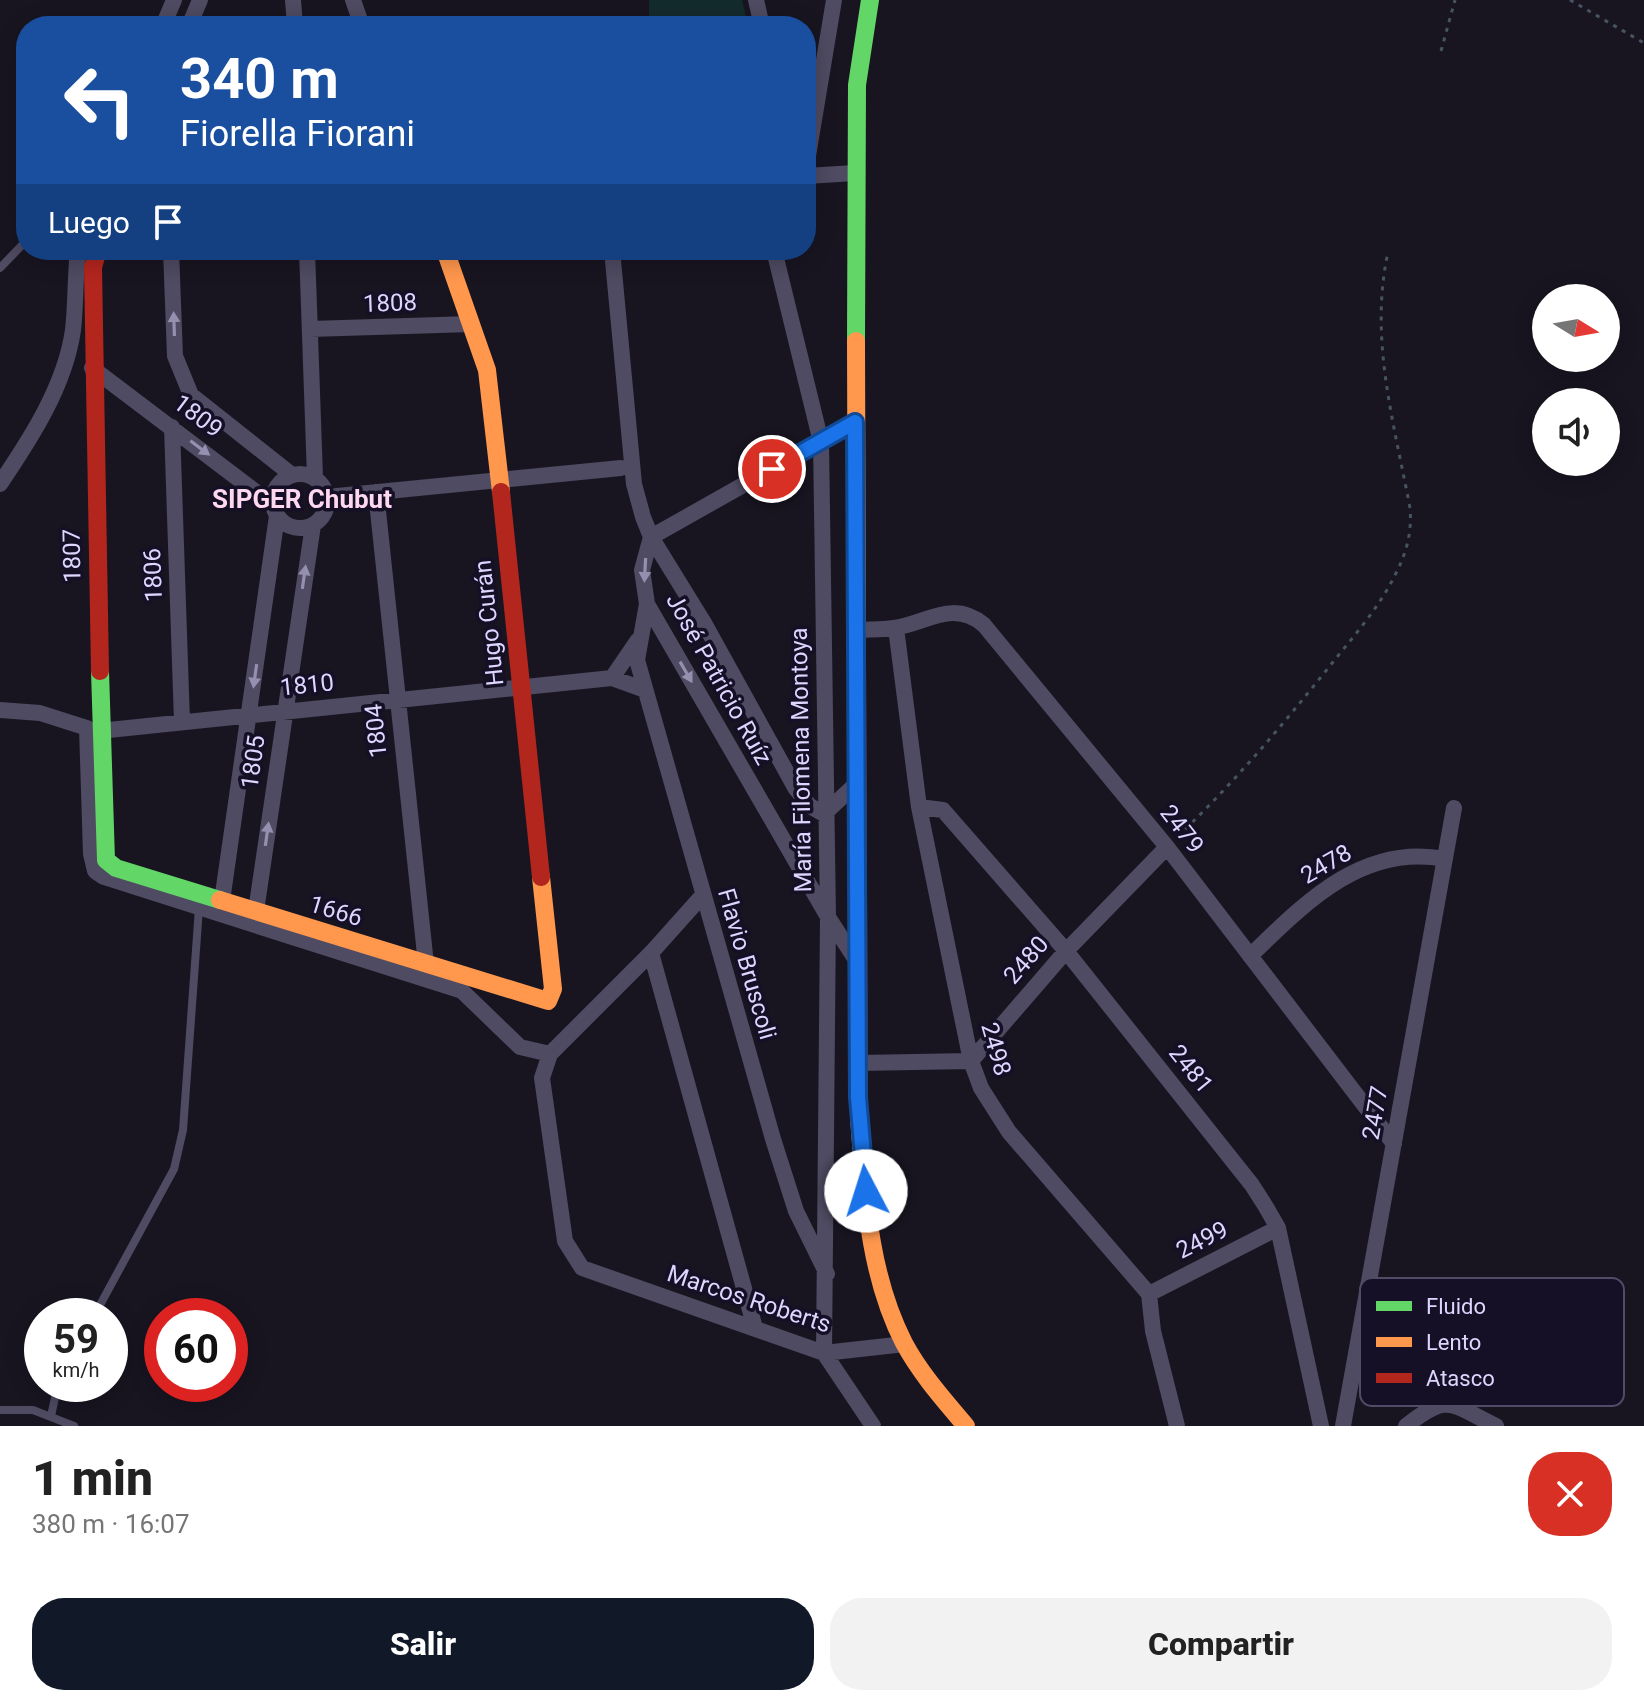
<!DOCTYPE html>
<html lang="es">
<meta charset="utf-8">
<style>
body{margin:0;font-family:Roboto,sans-serif;background:#f2f2f2;color:#222;height:100vh;display:flex;flex-direction:column;font-size:30px;white-space:nowrap}
*{box-sizing:border-box;margin:0}
p{font-size:26px;color:#767676}
.icon{flex:none;width:44px;height:44px;fill:none;stroke:currentColor;stroke-width:2;stroke-linecap:round;stroke-linejoin:round}
.map{position:relative;height:1426px;overflow:hidden}
.panel{display:flex;flex-direction:column;background:#fff;flex:1}
.panel>*{flex:none}
.hud{position:absolute;left:16px;top:16px;width:800px;height:244px;border-radius:32px;box-shadow:0 4px 20px #0003;background:#1a4fa0;color:#fff;overflow:hidden}
.needle{width:52px;rotate:101deg}
.fabs{position:absolute;left:1532px;top:284px;display:grid;gap:16px}
.fabs a{display:grid;place-items:center;width:88px;height:88px;border-radius:50%;background:#fff;box-shadow:0 4px 20px #0003;font-size:40px}
.speed{position:absolute;left:24px;top:1298px;display:flex;gap:16px;font-size:40px;font-weight:700;text-align:center}
.speed>*{display:grid;place-content:center;width:104px;height:104px;border-radius:50%;background:#fff;box-shadow:0 4px 20px #0003;line-height:1}
.speed small{font-size:20px;font-weight:400}
.speed .limit{border:12px solid #d22;background:#fff;color:#111}
.pin{position:absolute;display:grid;place-items:center;width:68px;height:68px;color:#fff;margin:-34px;border:4px solid #fff;border-radius:50%;box-shadow:0 2px 8px #0007}
.me{position:absolute;width:88px;margin:-44px;rotate:355deg;stroke-linejoin:round;filter:drop-shadow(0 0 6px #0008)}
.turn{display:flex;align-items:center;gap:28px;height:168px;padding:0 32px;font-size:36px}
.turn .icon{width:104px;height:104px;stroke-width:2.5}
.turn b{display:block;font-size:56px;line-height:68px}
.then{display:flex;align-items:center;height:76px;padding:0 32px;background:#0003;gap:16px;font-size:30px}
.round{display:grid;place-items:center;flex:none;width:84px;height:84px;border-radius:32px;background:#f2f2f2}
.head{display:flex;align-items:center;justify-content:space-between;height:136px;padding:0 32px}
h1{font-size:48px;font-weight:800;line-height:60px}
.action{display:flex;gap:16px;margin-top:auto;padding:16px 32px}
.action a{flex:1;height:92px;border-radius:32px;background:#111827;color:#fff;font-size:32px;font-weight:800;line-height:92px;text-align:center}
.action a+a{background:#f2f2f2;color:#222}
.map>svg:first-child{display:block}
</style>
<div class="map">
<svg width="1644" height="1426" viewBox="0 0 1644 1426">
<rect width="100%" height="100%" fill="#181521"/>
<path fill="#142b2e" d="M 649,0 L 742,0 L 748,26 L 649,26 Z"/>
<g fill="none" stroke-linecap="round" stroke-linejoin="round">
<path stroke="#485362" stroke-width="3" stroke-dasharray="4 6" stroke-linecap="butt" d="M 1570,0 L 1644,43
M 1441,51 L 1455,0
M 1178,836 C 1234,783 1280,728 1329,667 C 1352,638 1380,607 1396,573 C 1407,552 1412,531 1410,508 C 1394,422 1369,339 1388,252"/>
<path stroke="#4e4b62" stroke-width="8" d="M 0,268 L 26,241
M 94,1316 L 174,1169 L 183,1130 L 199,908
M 0,1410 L 33,1410 L 74,1426
M 51,1416 L 58,1384"/>
<path stroke="#4e4b62" stroke-width="16" d="M 293,0 L 295,26
M 353,0 L 362,26
M 756,0 L 762,26
M 163,26 L 174,0
M 189,26 L 200,0
M 806,168 L 834,0
M 806,176 L 855,173
M 171,250 L 175,356 L 191,395 L 292,475
M 307,250 L 315,477
M 612,250 L 634,484 L 643,517 L 651,537 L 704,623 L 796,789 L 810,806 L 824,814 L 856,784
M 774,250 L 821,442 L 828,917 L 824,1353
M 310,329 L 471,324
M 92,368 L 273,505
M 172,427 L 182,722
M273 501a27 27 0 1 1 54 0a27 27 0 1 1-54 0Z
M 0,484 C 31,438 65,386 73,330 C 76,304 75,276 78,250
M 376,492 L 426,964
M 327,497 L 621,468
M 651,537 L 642,570 L 647,604 L 828,917 L 856,960
M 651,537 L 855,422
M 647,604 L 637,660 L 773,1139 L 796,1211 L 827,1274
M 896,628 L 919,807 L 971,1061 L 981,1088 L 1009,1132 L 1149,1294 L 1153,1331 L 1177,1426
M 855,630 C 868,629 881,630 894,628 C 927,623 953,599 984,625 L 1167,847 L 1394,1144
M 638,640 L 612,678 L 645,690
M 0,710 L 40,713 L 87,728 L 91,854 L 95,871 L 104,877 L 462,991 L 520,1047 L 550,1054
M 99,731 L 612,678
M 919,807 L 943,810 L 1066,951 L 1252,1185 L 1266,1207 L 1278,1228 L 1321,1426
M 702,896 L 651,953 L 550,1054 L 542,1078 L 565,1241 L 582,1268 L 824,1353 L 905,1344
M 222,901 L 277,516
M 256,911 L 313,525
M 651,953 L 755,1328
M 1250,956 C 1304,904 1362,843 1445,859
M 858,1063 L 971,1061 L 1066,951 L 1167,847
M 1149,1294 L 1278,1228
M 824,1353 L 873,1426
M 1343,1426 L 1454,808
M 1406,1426 C 1449,1392 1450,1404 1496,1426"/>
<path stroke="#63d668" stroke-width="18" d="M 856,341 L 857,85 L 870,0
M 100,671 L 106,860 L 116,868 L 220,900"/>
<path stroke="#ff974d" stroke-width="18" d="M 445,250 L 487,370 L 501,492
M 856,341 L 857,668
M 220,900 L 548,1001 L 553,989 L 541,877
M 859,1117 C 865,1193 868,1273 904,1343 C 920,1373 944,1400 966,1426"/>
<path stroke="#b3261e" stroke-width="18" d="M 98,250 L 93,267 L 100,671
M 501,492 L 541,877
M 857,668 L 859,1117"/>
</g>
<defs><path id="oneway-solid" d="M-6-.8H1V-3.2L6.5 0L1 3.2V.8H-6Z" transform="scale(2)"/></defs>
<g fill="#9690b0">
<use href="#oneway-solid" transform="translate(174 324) rotate(-92)"/>
<use href="#oneway-solid" transform="translate(200 448) rotate(37)"/>
<use href="#oneway-solid" transform="translate(645 570) rotate(93)"/>
<use href="#oneway-solid" transform="translate(304 577) rotate(-82)"/>
<use href="#oneway-solid" transform="translate(686 672) rotate(60)"/>
<use href="#oneway-solid" transform="translate(255 676) rotate(98)"/>
<use href="#oneway-solid" transform="translate(267 834) rotate(-82)"/>
</g>
<g fill="none" stroke-linecap="round" stroke-linejoin="round">
<defs>
<path id="route" d="M 772,469 L 855,422 L 858,1097 L 866,1191"/>
</defs>
<use href="#route" stroke="#114b97" stroke-width="20"/>
<use href="#route" stroke="#1a73e8" stroke-width="14"/>
</g>
<g text-anchor="middle" stroke-width="7" stroke-linejoin="round" paint-order="stroke">
<g font-size="24" fill="#ddd6fe" stroke="#151026">
<text transform="translate(390 303) rotate(-2)" y="8">1808</text>
<text transform="translate(198 416) rotate(37)" y="8">1809</text>
<text transform="translate(72 556) rotate(-91)" y="8">1807</text>
<text transform="translate(153 575) rotate(-92)" y="8">1806</text>
<text transform="translate(489 623) rotate(-96)" y="8">Hugo Curán</text>
<text transform="translate(719 679) rotate(61)" y="8">José Patricio Ruíz</text>
<text transform="translate(307 685) rotate(-6)" y="8">1810</text>
<text transform="translate(376 731) rotate(-96)" y="8">1804</text>
<text transform="translate(801 760) rotate(-91)" y="8">María Filomena Montoya</text>
<text transform="translate(253 762) rotate(-82)" y="8">1805</text>
<text transform="translate(1182 829) rotate(52)" y="8">2479</text>
<text transform="translate(1326 864) rotate(-30)" y="8">2478</text>
<text transform="translate(336 911) rotate(17)" y="8">1666</text>
<text transform="translate(1026 960) rotate(-49)" y="8">2480</text>
<text transform="translate(747 964) rotate(74)" y="8">Flavio Bruscoli</text>
<text transform="translate(996 1049) rotate(74)" y="8">2498</text>
<text transform="translate(1191 1069) rotate(51)" y="8">2481</text>
<text transform="translate(1375 1113) rotate(-80)" y="8">2477</text>
<text transform="translate(1202 1240) rotate(-27)" y="8">2499</text>
<text transform="translate(749 1299) rotate(18)" y="8">Marcos Roberts</text>
</g>
<g font-size="26" font-weight="bold" fill="#fed8ee" stroke="#151026">
<text x="302" y="508">SIPGER Chubut</text>
</g>
</g>
<rect x="1360" y="1278" width="264" height="128" rx="12" fill="#151026" stroke="#514b67" stroke-width="2"/>
<rect x="1376" y="1301" width="36" height="10" fill="#63d668"/>
<rect x="1376" y="1337" width="36" height="10" fill="#ff974d"/>
<rect x="1376" y="1373" width="36" height="10" fill="#b3261e"/>
<g font-size="22" fill="#ddd6fe">
<text x="1426" y="1314">Fluido</text>
<text x="1426" y="1350">Lento</text>
<text x="1426" y="1386">Atasco</text>
</g>
</svg>
<div class="fabs">
<a><svg class="needle" viewBox="-14 -14 28 28"><path d="M0-13l5 13h-10z" fill="#e53935"/><path d="M0 13l5-13h-10z" fill="#767676"/></svg></a>
<a><svg class="icon" aria-label="sound" viewBox="0 0 24 24"><path d="M4 9h4l5-4v14l-5-4H4zM17 9q2 3 0 6"/></svg></a>
</div>
<div class="speed"><div>59<small>km/h</small></div><div class="limit">60</div></div>
<div class="pin" style="left:772px;top:469px;background:#d93025"><svg class="icon" aria-label="arrive" viewBox="0 0 24 24"><path d="M6 21V4h12l-3 4 3 4H6"/></svg></div>
<svg class="me" style="left:866px;top:1191px" viewBox="-20 -20 40 40"><circle r="19" fill="#fff"/><path d="M0-13L10 11 0 6-10 11z" fill="#1a73e8"/></svg>
<div class="hud">
<div class="turn"><svg class="icon" aria-label="left" viewBox="0 0 24 24"><path d="M17 20v-9H6M10 6l-5 5 5 5"/></svg><div><b>340 m</b>Fiorella Fiorani</div></div>
<div class="then">Luego<svg class="icon" aria-label="arrive" viewBox="0 0 24 24"><path d="M6 21V4h12l-3 4 3 4H6"/></svg></div>
</div>
</div>
<section class="panel">
<div class="head"><div><h1>1 min</h1><p>380 m · 16:07</p></div><a class="round" style="background:#d93025;color:#fff"><svg class="icon" aria-label="close" viewBox="0 0 24 24"><path d="M6 6l12 12M18 6L6 18"/></svg></a></div>
<div class="action"><a>Salir</a><a>Compartir</a></div>
</section>
